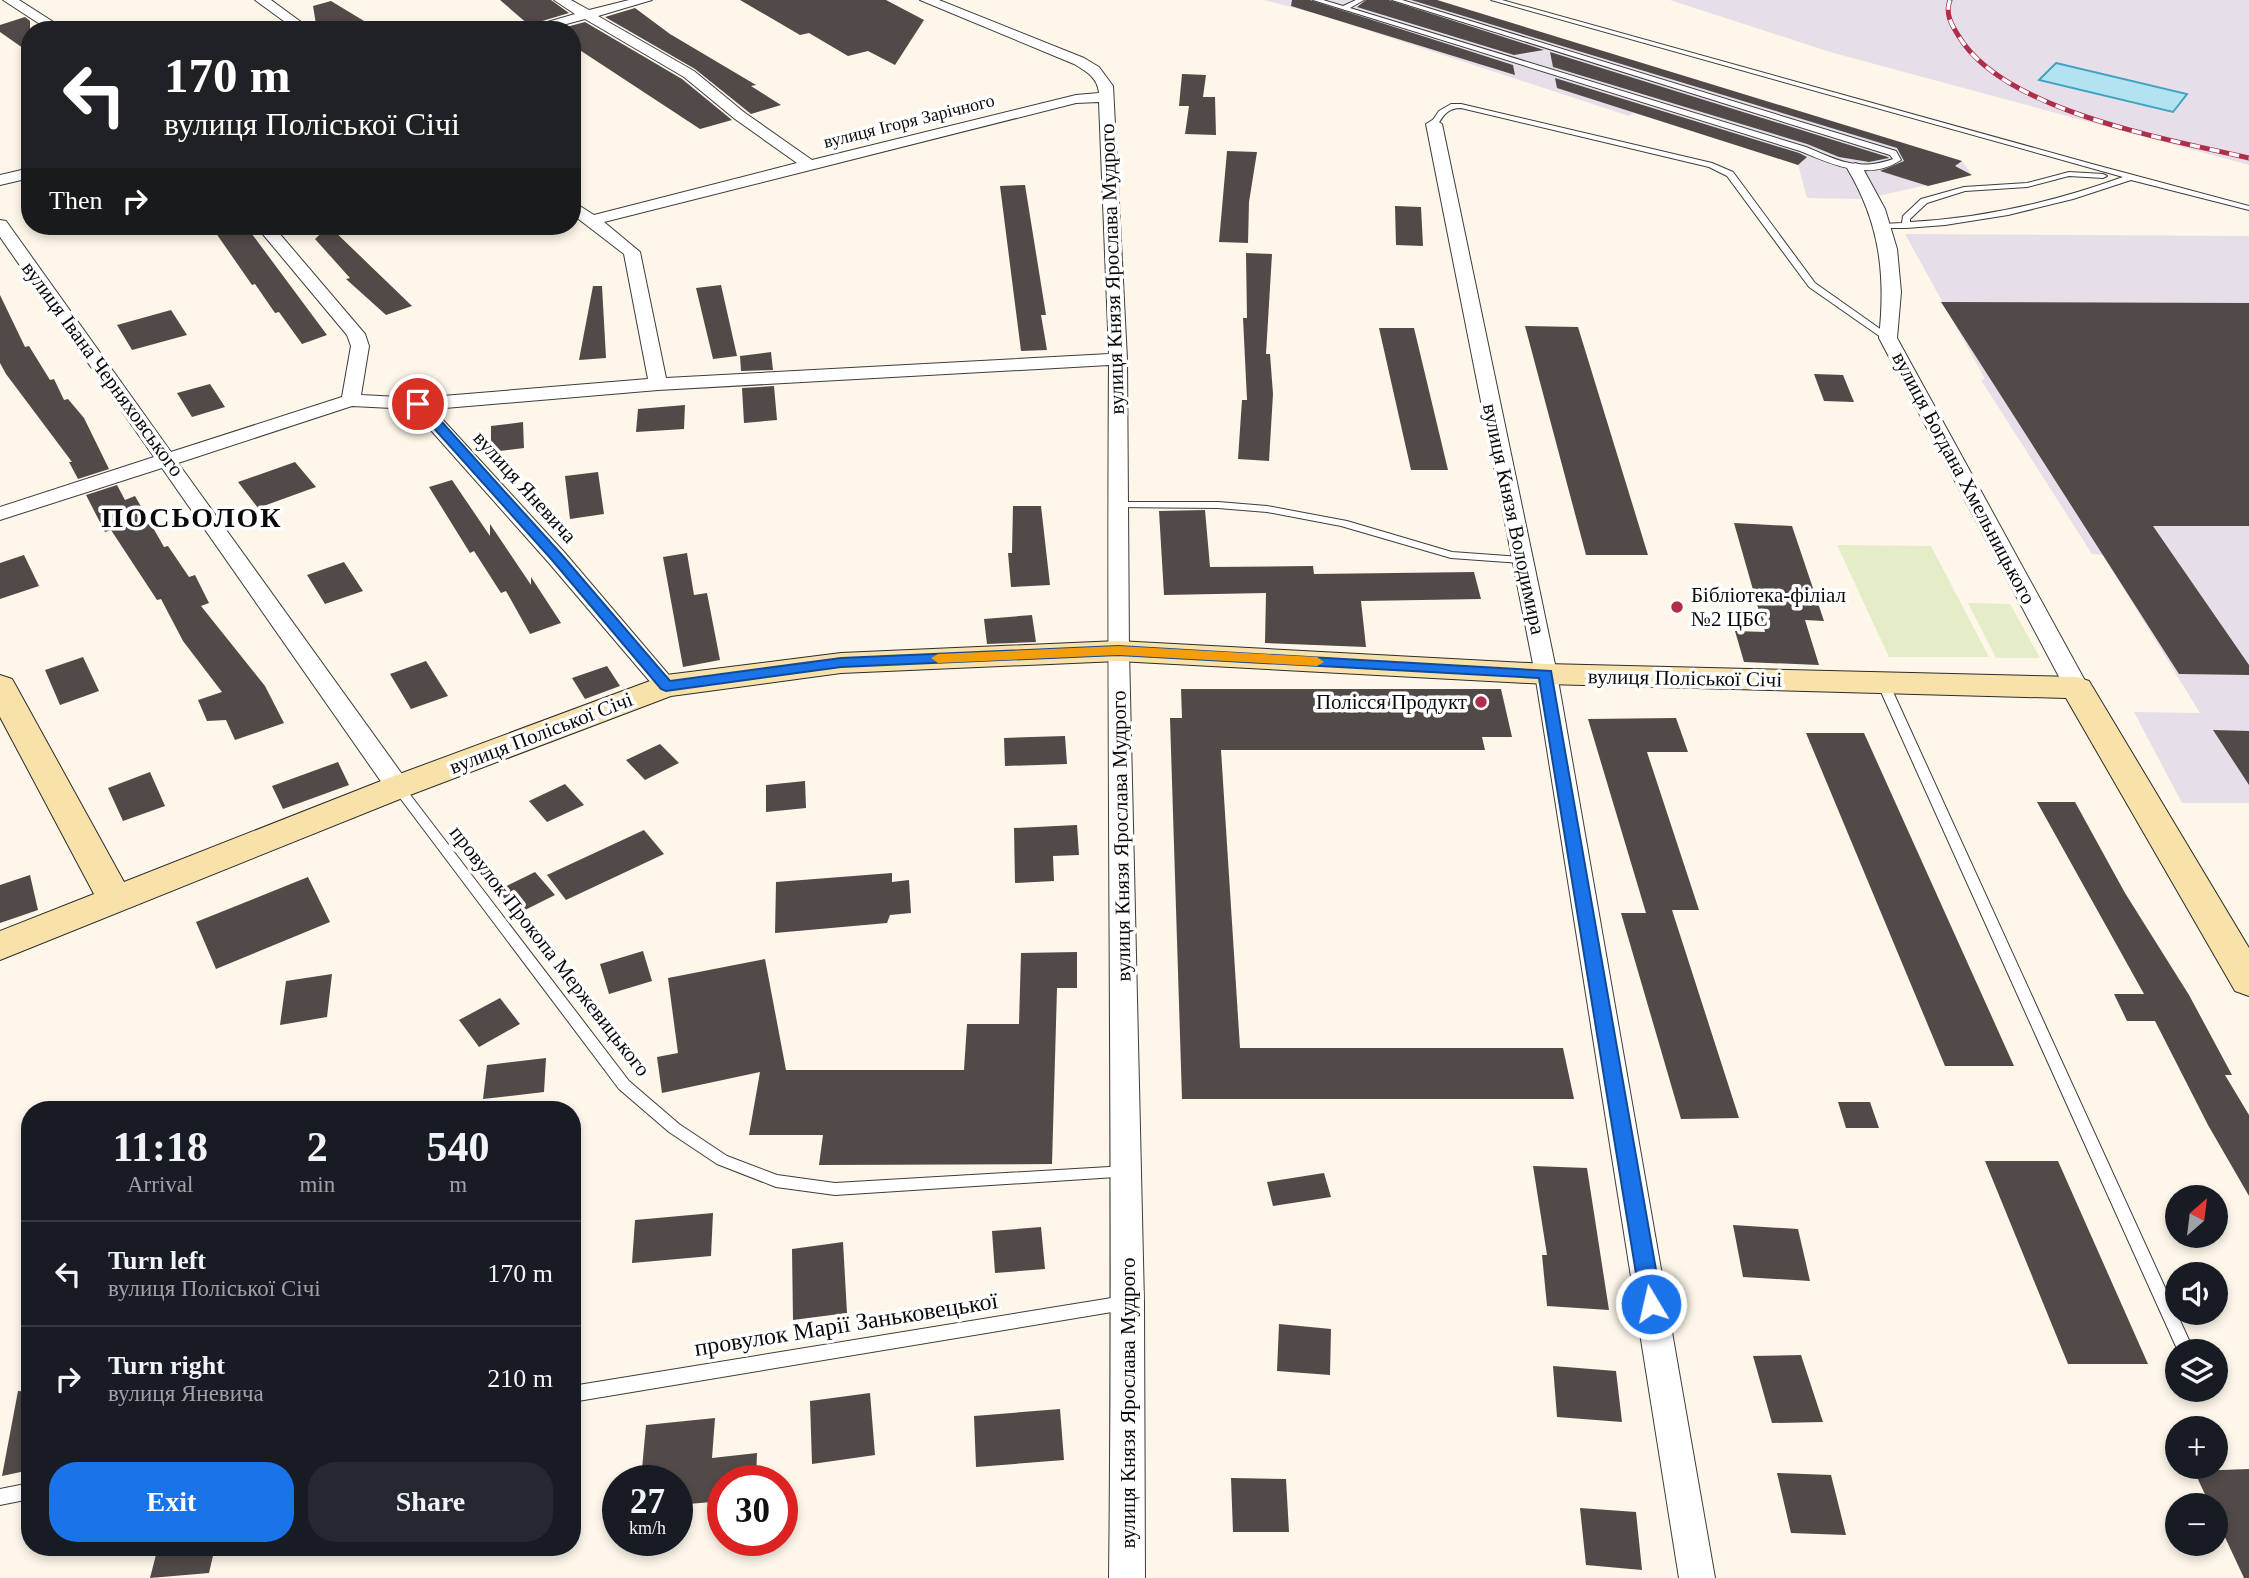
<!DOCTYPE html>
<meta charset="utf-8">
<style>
body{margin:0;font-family:Georgia,serif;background:#242831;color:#f1f3f6;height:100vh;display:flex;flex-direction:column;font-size:26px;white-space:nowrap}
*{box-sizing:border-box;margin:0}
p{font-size:23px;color:#9ea1a6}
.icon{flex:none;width:38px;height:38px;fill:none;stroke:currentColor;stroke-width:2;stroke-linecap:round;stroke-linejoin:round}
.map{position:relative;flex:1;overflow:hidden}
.panel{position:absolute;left:21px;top:1101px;width:560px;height:455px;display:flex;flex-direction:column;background:#171b24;border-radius:28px;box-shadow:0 4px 10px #0003}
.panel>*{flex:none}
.hud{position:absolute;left:21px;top:21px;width:560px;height:214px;border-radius:28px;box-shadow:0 4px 10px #0003;background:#202124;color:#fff;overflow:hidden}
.needle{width:46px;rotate:28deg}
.fabs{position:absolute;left:2165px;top:1185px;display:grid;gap:14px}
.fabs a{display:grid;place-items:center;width:63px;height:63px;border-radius:50%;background:#171b24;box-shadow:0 4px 10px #0003;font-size:35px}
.speed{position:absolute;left:602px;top:1465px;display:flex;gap:14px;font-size:35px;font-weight:700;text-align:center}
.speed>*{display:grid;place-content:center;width:91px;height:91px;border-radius:50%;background:#171b24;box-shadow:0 4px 10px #0003;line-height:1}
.speed small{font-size:18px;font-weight:400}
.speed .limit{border:10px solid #d22;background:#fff;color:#111}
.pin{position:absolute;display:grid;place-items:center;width:60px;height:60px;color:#fff;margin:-30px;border:4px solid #fff;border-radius:50%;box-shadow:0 2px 7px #0007}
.me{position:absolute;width:77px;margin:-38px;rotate:351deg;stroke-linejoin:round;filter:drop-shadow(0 0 5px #0008)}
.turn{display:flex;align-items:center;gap:24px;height:147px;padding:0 28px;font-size:32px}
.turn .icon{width:91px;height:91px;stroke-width:2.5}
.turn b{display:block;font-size:49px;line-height:60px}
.then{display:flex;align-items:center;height:66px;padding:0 28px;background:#0003;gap:14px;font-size:26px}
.eta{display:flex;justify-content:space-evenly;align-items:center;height:119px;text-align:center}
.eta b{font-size:42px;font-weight:800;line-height:49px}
.primary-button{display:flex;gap:14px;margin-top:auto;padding:14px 28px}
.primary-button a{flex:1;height:80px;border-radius:28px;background:#1a73e8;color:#fff;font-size:28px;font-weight:800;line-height:80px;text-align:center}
.primary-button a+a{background:#242831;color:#f1f3f6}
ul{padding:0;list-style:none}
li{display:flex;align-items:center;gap:21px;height:105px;padding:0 28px;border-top:2px solid #363941}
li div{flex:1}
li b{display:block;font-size:26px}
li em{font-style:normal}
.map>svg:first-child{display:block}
</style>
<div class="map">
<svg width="2249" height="1578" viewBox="0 0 2249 1578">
<rect width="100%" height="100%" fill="#fdf6e9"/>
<path fill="#e6dfe9" d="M 1264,0 L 1437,0 L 1962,161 L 1972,175 L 1864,199 L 1807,198 L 1798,164 L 1634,113 L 1629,116 L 1321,15 Z
M 1670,0 L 2249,0 L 2249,165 L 1830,52 Z
M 1905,234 L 2249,236 L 2249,803 L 2182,803 L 2134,712 L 2200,713 L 2103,555 L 2092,554 L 1981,380 L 1985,379 Z"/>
<path fill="#e5ecc8" d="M 1837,545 L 1931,546 L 1989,657 L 1889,657 Z
M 1968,603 L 2010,604 L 2040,658 L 1996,658 Z"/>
<path fill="#b3e3f0" stroke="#40a3c1" stroke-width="2" d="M 2056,63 L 2187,94 L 2173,112 L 2039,80 Z"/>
<path fill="#524a48" d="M 500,0 L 551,0 L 569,13 L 529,25 Z
M 740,0 L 886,0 L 924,20 L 895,65 L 868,51 L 848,56 L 809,33 L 800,35 Z
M 1292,0 L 1310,0 L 1513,65 L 1515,75 L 1291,6 Z
M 1366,0 L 1389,0 L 1544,50 L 1514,55 L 1357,7 Z
M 1411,0 L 1437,0 L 1962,161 L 1955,166 L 1972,175 L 1928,186 L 1880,171 L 1904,161 L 1897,148 Z
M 331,1 L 379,30 L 317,30 L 313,6 Z
M 635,8 L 670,34 L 756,85 L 751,86 L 781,105 L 751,114 L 695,69 L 605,17 Z
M 25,17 L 30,21 L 30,53 L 0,32 L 0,25 Z
M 585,22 L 682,79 L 732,120 L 700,129 L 572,45 L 572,30 L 555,30 Z
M 1550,52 L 1888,157 L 1889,158 L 1869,162 L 1839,157 L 1807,144 L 1553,67 Z
M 1182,74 L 1206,75 L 1203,97 L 1215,97 L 1216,135 L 1185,134 L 1189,106 L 1179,106 Z
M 1555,78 L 1799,153 L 1807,157 L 1798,165 L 1557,88 Z
M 1227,151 L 1257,152 L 1249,202 L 1248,243 L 1219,242 Z
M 1025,185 L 1046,315 L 1041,315 L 1047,350 L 1021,351 L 1000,186 Z
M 1395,206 L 1421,207 L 1423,246 L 1396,245 Z
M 211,226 L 246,226 L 327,335 L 302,344 L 279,312 L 275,313 L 255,284 L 252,285 Z
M 329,226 L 412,306 L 386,315 L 346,279 L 350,278 L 315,239 Z
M 1246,253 L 1272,254 L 1266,354 L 1270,354 L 1273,394 L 1269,461 L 1238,459 L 1242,400 L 1247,400 L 1243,318 L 1247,318 Z
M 721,285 L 737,356 L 713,359 L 696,288 Z
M 593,286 L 602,286 L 606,358 L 579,360 Z
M 0,295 L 25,347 L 29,346 L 50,380 L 54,379 L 64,400 L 68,399 L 84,418 L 109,469 L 78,479 L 69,462 L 72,462 L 6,374 L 0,363 Z
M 1941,302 L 2249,303 L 2249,526 L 2153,526 L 2249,665 L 2249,675 L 2179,674 Z
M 171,310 L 187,335 L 132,350 L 117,325 Z
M 1525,326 L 1578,327 L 1648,555 L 1586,555 Z
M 1379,328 L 1414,328 L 1448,470 L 1411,470 Z
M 771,352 L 773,370 L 741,371 L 740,356 Z
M 1814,374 L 1843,375 L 1854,402 L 1824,401 Z
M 210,384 L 225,407 L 192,417 L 177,393 Z
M 774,386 L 777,420 L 744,423 L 742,388 Z
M 685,405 L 684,429 L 636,432 L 638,409 Z
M 523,422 L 524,448 L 491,452 L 491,426 Z
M 295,462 L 316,487 L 258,508 L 238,482 Z
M 598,472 L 604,514 L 570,519 L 565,476 Z
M 452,480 L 490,536 L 490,524 L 531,585 L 531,577 L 561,623 L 530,634 L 506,591 L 501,593 L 474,551 L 470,553 L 429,487 Z
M 117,485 L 125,500 L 135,496 L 164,547 L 168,546 L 189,577 L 195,575 L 209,603 L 201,606 L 265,686 L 284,723 L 235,740 L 226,720 L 207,721 L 198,700 L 222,692 L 183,641 L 161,599 L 157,600 L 111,530 L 105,532 L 86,495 Z
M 1013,506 L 1041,506 L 1050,585 L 1011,587 L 1008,553 L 1012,553 Z
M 1205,510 L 1210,567 L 1313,566 L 1314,574 L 1474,572 L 1481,599 L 1361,601 L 1366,647 L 1265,643 L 1266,593 L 1164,595 L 1159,511 Z
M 1734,523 L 1792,526 L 1824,621 L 1805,620 L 1819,665 L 1744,662 L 1735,631 L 1765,632 Z
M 687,553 L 694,595 L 707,593 L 720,660 L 683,667 L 663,557 Z
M 24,555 L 39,586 L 0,599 L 0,563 Z
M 344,562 L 363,591 L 325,604 L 307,575 Z
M 1032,615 L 1036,642 L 987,644 L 984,619 Z
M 83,657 L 99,691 L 60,705 L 45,670 Z
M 426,661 L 448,696 L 411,709 L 390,674 Z
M 607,666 L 620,686 L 585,699 L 572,678 Z
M 1181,689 L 1501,689 L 1512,737 L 1482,737 L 1485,750 L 1221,750 L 1240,1048 L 1563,1048 L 1574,1099 L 1182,1099 L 1170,718 L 1182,718 Z
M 1676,718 L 1688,752 L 1647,752 L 1699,910 L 1672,910 L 1739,1118 L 1681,1119 L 1621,913 L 1646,913 L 1588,719 Z
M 2213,730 L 2249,731 L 2249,785 Z
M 1806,733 L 1864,733 L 2014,1066 L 1945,1066 Z
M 1065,736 L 1067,764 L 1005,766 L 1004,738 Z
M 660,744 L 679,763 L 645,780 L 626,760 Z
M 338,762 L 349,785 L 283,809 L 272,786 Z
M 150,772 L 165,806 L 123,821 L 108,788 Z
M 805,781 L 806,808 L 766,812 L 766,785 Z
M 565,784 L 584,805 L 547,822 L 529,801 Z
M 2037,802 L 2075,802 L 2125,893 L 2189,995 L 2232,1075 L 2225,1075 L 2249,1115 L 2249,1196 L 2208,1125 L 2155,1021 L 2127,1021 L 2114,994 L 2144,994 Z
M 1077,825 L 1079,855 L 1053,856 L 1054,881 L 1015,883 L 1014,828 Z
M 644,830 L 664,854 L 566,900 L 547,875 Z
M 535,872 L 555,895 L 517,914 L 498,890 Z
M 892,873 L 892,882 L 909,880 L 911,913 L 890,915 L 887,923 L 775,933 L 776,882 Z
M 30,875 L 38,910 L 0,923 L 0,885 Z
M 308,877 L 330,922 L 216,969 L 196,922 Z
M 643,951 L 652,981 L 609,994 L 600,964 Z
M 1077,952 L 1077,988 L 1057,988 L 1052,1164 L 819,1165 L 823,1135 L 749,1135 L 760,1072 L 662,1093 L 657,1057 L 678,1053 L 668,978 L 765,959 L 786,1070 L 964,1070 L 967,1024 L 1019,1024 L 1021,953 Z
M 332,974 L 327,1017 L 280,1025 L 286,981 Z
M 500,998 L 520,1024 L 479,1047 L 459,1020 Z
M 546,1058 L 544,1092 L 483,1099 L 487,1065 Z
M 1838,1102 L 1870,1102 L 1879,1128 L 1846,1128 Z
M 1985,1161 L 2058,1161 L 2148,1364 L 2068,1364 Z
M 1533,1166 L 1587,1168 L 1609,1310 L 1547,1306 L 1542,1255 L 1547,1255 Z
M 1324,1173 L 1331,1197 L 1273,1206 L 1267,1182 Z
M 713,1213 L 711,1256 L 632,1263 L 635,1220 Z
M 1733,1225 L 1798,1229 L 1810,1281 L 1743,1277 Z
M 1041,1227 L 1045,1269 L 995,1273 L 992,1231 Z
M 843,1242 L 847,1313 L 793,1320 L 792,1249 Z
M 1279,1324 L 1331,1329 L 1330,1375 L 1277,1371 Z
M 1801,1355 L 1823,1422 L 1772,1423 L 1753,1356 Z
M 1553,1366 L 1616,1371 L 1622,1422 L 1557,1417 Z
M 18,1391 L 30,1392 L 30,1470 L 2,1476 Z
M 870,1393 L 875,1455 L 812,1464 L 810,1401 Z
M 1060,1409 L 1064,1460 L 976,1467 L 974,1416 Z
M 715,1418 L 712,1458 L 757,1453 L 756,1480 L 723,1480 L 723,1501 L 677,1505 L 677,1480 L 641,1480 L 646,1425 Z
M 2249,1469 L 2249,1578 L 2244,1578 L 2216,1518 L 2216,1505 L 2210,1505 L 2194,1471 Z
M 1777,1473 L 1831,1475 L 1846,1535 L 1791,1533 Z
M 1231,1478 L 1286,1479 L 1289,1532 L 1233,1532 Z
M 1580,1508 L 1636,1512 L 1642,1570 L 1586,1565 Z
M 158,1547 L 215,1547 L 209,1573 L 150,1578 Z"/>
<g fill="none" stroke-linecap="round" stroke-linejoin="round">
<defs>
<path id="lane" d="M 1313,0 L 1323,0 L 1343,6 L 1356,0 L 1364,0 L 1350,8 L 1806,147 C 1837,160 1858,172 1893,159 L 1890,155 L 1392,0 L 1402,0 L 1896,151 L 1901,160 C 1868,182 1832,164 1800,151 Z
M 1491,0 L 1502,0 L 2092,164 L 2249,206 L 2249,210 L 2131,180 L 2073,199 L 2008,215 L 1945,225 L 1906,228 L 1879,228 L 1878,226 L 1882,224 L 1902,223 L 1903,216 L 1921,199 L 1964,187 L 2027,183 L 2069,172 L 2103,174 L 2107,176 L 2103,178 L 2069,176 L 2027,187 L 1965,191 L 1927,203 L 1910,219 L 1910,222 C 1983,218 2054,202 2123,177 Z
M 1451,104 L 1461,104 L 1712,163 L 1733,172 L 1815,283 L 1893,338 L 1888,341 L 1885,340 L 1809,287 L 1727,176 L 1709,167 L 1461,108 C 1448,108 1443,115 1437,126 L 1431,126 L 1430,124 L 1439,111 Z
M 1118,502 L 1218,502 L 1267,506 L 1347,521 L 1452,552 L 1521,557 L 1526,560 L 1521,563 L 1451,558 L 1341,526 L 1267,512 L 1218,508 L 1114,507 L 1113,505 Z
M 1883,679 L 1889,683 L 2194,1351 L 2178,1351 L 1877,683 Z
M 398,783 L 402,784 L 629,1081 L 679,1124 L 727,1156 L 777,1175 L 835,1183 L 1126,1166 L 1131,1168 L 1133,1172 L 1131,1176 L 835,1195 L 776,1187 L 717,1164 L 669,1132 L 619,1089 L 394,790 L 392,787 Z
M 1124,1296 L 1130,1298 L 1132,1303 L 1130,1308 L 1124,1310 L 572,1402 L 572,1386 Z
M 30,1483 L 30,1499 L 0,1505 L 0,1489 Z"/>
<path id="street" d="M 3,0 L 19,0 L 66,30 L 49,30 Z
M 255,0 L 271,0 L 312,30 L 296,30 Z
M 554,0 L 571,0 L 589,10 L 629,0 L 652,0 L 598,16 L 694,71 L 745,113 L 812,160 L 1076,95 L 1099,93 C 1098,78 1086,71 1074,64 L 920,0 L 939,0 L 1084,58 L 1099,67 L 1113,86 L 1127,359 L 1129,651 L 1144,1303 L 1145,1578 L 1109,1578 C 1114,1174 1106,769 1109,365 L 658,390 L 433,409 L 565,553 L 674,681 L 678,686 L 674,691 L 658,691 L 549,563 L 412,409 L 352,406 L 178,463 L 407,781 L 410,787 L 407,793 L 389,793 L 162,468 L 0,520 L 0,507 L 154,457 L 0,237 L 0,220 L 6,221 L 171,452 L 342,397 L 351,346 L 347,335 L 256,226 L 273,226 L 365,334 L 369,346 L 361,395 L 418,398 L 648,379 L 624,254 L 572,214 L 572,201 L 594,215 L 797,163 L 735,119 L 684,77 L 585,19 L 544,30 L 520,30 L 575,14 ZM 1099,102 L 1109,354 L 666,378 L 640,252 L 604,222 L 1076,103 Z
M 1434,119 L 1442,124 L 1557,674 L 1715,1578 L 1679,1578 L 1535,674 L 1426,124 Z
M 1855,163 L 1861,165 L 1885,209 L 1897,249 L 1901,292 L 1897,338 L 2089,688 L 2085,693 L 2069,693 L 2065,688 L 1879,338 C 1886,275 1880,223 1847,168 Z
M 30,168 L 30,178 L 0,185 L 0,175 Z"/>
<path id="secondary" d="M 1118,641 L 1546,664 L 2077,677 L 2089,681 L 2249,948 L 2249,996 L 2235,991 L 2066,698 L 1546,684 L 1118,661 L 841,673 L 671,696 L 410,795 L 0,960 L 0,931 L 94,894 L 0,717 L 0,675 L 12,679 L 16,686 L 124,882 L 386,779 L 666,675 L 841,653 Z"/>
</defs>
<use href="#lane" stroke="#3d3d3d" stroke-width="2"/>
<use href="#street" stroke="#3d3d3d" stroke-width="2"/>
<use href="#secondary" stroke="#2c2c2c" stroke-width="2"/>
<use href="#lane" fill="#fff" fill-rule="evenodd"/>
<use href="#street" fill="#fff" fill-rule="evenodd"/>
<use href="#secondary" fill="#f8e2aa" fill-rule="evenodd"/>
<defs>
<path id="rail" d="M 1950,0 C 1945,13 1951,24 1958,35 C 2002,111 2167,139 2249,158"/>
</defs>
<use href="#rail" stroke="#ae2f4a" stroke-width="5"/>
<use href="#rail" stroke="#fff" stroke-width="3.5" stroke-dasharray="10" stroke-linecap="butt"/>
</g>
<path fill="#1a73e8" stroke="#114b97" stroke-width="2" d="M 418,400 L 423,401 L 562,555 L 670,681 L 841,658 L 1118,646 L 1551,671 L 1662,1304 L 1659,1311 L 1651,1313 L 1644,1311 L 1641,1304 L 1539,678 L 1118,655 L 841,667 L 666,691 L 661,689 L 552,560 L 414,406 L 412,404 Z"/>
<path fill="#f59e0b" d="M 1118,646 L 1317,657 L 1324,662 L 1317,666 L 1118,655 L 938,663 L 931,658 L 938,654 Z"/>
<g fill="#ae2f4a" stroke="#fff" stroke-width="2.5">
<circle cx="1677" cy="607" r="7"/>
<circle cx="1481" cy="702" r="7"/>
</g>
<g text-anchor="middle" stroke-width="7" stroke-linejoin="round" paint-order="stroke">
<g font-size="18" fill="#0a0a0a" stroke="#fff">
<text transform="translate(909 121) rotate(-14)" y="6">вулиця Ігоря Зарічного</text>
</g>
<g font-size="21" fill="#0a0a0a" stroke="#fff">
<text transform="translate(1112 269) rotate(-92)" y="7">вулиця Князя Ярослава Мудрого</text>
<text transform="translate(103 369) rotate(54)" y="7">вулиця Івана Черняховського</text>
<text transform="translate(1964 478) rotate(62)" y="7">вулиця Богдана Хмельницького</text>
<text transform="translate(525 487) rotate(48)" y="7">вулиця Яневича</text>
<text transform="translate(1514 519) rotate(78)" y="7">вулиця Князя Володимира</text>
<text transform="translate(1685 678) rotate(1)" y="7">вулиця Поліської Січі</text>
<text transform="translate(541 733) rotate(-21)" y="7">вулиця Поліської Січі</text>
<text transform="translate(1121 836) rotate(-91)" y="7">вулиця Князя Ярослава Мудрого</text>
<text transform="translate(550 951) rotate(52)" y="7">провулок Прокопа Мержевицького</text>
<text transform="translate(1128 1403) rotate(-90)" y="7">вулиця Князя Ярослава Мудрого</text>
</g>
<g font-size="21" fill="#0a0a0a" stroke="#fff" text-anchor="start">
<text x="1691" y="602">Бібліотека-філіал<tspan x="1691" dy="24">№2 ЦБС</tspan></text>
<text x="1467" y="709" text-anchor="end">Полісся Продукт</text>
</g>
<g font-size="24" fill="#0a0a0a" stroke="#fff">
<text transform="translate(846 1324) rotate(-9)" y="8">провулок Марії Заньковецької</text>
</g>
<g font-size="28" font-weight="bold" letter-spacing="2" fill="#0a0a0a" stroke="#fff">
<text x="192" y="527">ПОСЬОЛОК</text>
</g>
</g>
</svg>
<div class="fabs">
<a><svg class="needle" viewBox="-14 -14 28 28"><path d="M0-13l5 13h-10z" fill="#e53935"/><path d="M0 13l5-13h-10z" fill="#9ea1a6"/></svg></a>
<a><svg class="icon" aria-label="sound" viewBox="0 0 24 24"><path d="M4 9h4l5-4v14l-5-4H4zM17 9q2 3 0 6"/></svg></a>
<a><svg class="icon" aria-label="layers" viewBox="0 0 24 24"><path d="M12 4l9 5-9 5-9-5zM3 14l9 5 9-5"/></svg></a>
<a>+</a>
<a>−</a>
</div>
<div class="speed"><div>27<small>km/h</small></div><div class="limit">30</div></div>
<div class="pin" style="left:418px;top:404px;background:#d93025"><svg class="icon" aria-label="arrive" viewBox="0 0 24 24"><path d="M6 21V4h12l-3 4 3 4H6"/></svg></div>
<svg class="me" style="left:1651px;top:1304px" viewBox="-20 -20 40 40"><circle r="17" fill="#1a73e8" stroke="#fff" stroke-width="3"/><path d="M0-11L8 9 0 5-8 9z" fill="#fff"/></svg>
<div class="hud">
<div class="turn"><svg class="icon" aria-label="left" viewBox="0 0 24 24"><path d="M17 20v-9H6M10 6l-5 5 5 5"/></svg><div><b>170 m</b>вулиця Поліської Січі</div></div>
<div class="then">Then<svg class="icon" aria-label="right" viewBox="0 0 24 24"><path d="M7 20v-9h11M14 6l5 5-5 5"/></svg></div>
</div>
<section class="panel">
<div class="eta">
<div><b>11:18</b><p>Arrival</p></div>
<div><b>2</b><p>min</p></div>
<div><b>540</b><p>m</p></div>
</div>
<ul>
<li><svg class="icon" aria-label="left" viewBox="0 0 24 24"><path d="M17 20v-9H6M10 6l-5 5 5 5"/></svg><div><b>Turn left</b><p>вулиця Поліської Січі</p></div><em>170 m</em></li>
<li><svg class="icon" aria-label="right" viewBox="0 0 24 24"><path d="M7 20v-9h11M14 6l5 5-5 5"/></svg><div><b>Turn right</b><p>вулиця Яневича</p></div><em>210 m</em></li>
</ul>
<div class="primary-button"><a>Exit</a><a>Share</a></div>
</section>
</div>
